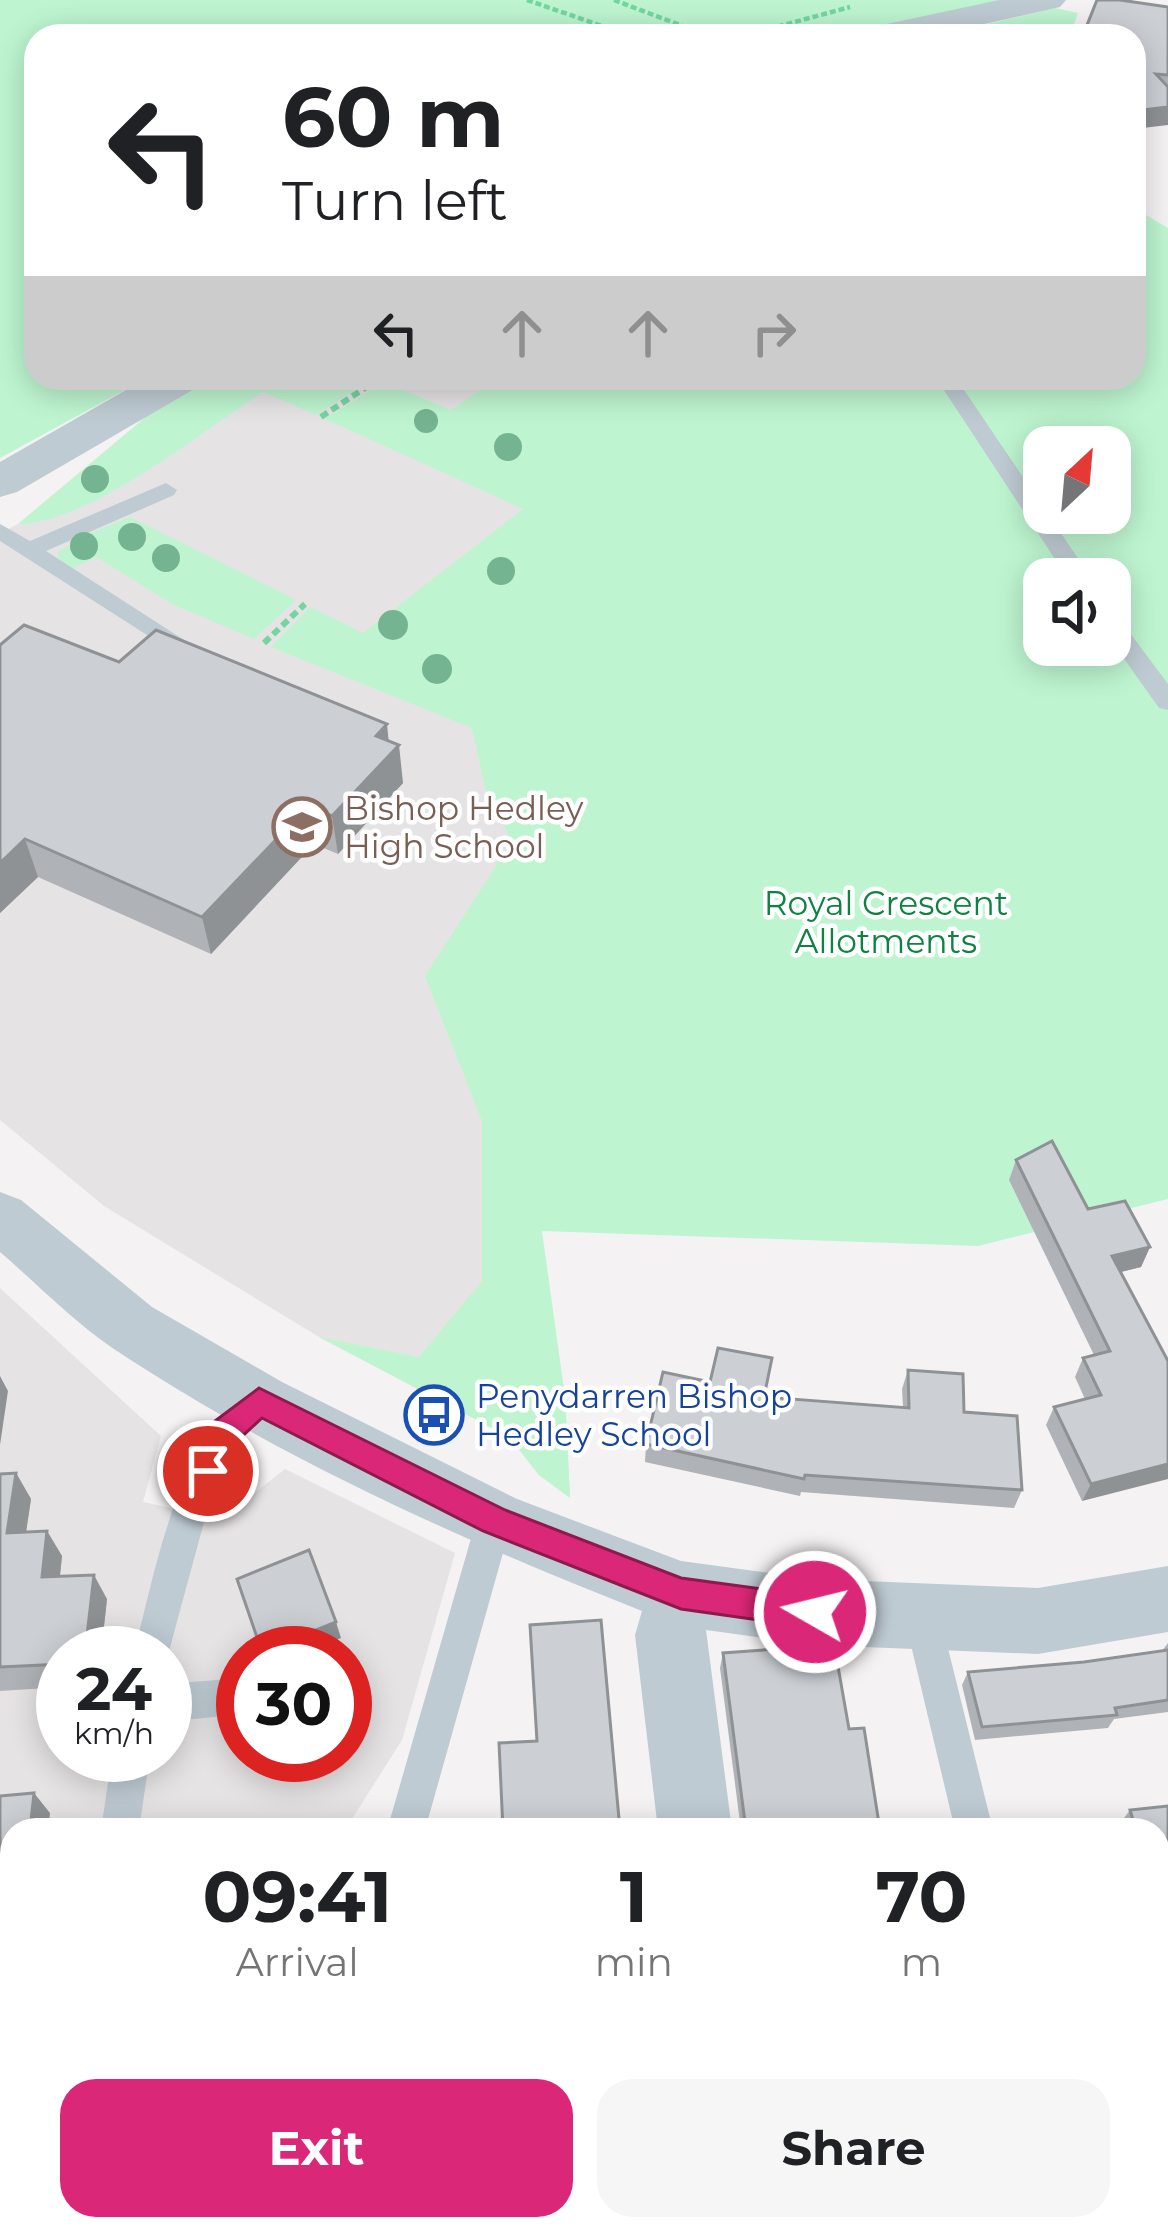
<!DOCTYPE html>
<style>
body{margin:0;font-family:Montserrat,sans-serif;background:#f6f6f6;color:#202124;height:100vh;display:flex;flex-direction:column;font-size:45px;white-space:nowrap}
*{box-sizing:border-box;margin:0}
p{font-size:39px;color:#757577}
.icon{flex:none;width:66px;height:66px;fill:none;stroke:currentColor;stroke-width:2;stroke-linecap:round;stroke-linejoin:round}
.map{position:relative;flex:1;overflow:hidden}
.side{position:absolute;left:0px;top:1818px;width:1170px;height:423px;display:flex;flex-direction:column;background:#fff;border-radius:36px 36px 0 0;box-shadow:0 6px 30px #0003}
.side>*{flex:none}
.guide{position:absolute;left:24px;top:24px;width:1122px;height:366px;border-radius:36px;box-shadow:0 6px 30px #0003;background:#fff;color:#202124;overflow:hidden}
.needle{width:78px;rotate:26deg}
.controls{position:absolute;left:1023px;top:426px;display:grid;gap:24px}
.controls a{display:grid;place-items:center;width:108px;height:108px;border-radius:24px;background:#fff;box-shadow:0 6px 30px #0003;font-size:60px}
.speed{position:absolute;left:36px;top:1626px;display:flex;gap:24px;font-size:60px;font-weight:700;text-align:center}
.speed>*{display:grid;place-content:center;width:156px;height:156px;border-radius:50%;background:#fff;box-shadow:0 6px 30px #0003;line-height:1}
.speed small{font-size:30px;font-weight:400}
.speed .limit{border:18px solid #d22;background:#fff;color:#111}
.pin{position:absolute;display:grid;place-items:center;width:102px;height:102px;color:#fff;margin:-51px;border:6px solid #fff;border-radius:50%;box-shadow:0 3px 12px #0007}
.me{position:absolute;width:132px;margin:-66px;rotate:278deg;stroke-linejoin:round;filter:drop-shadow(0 0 9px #0008)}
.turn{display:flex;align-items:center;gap:42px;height:252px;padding:0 60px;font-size:54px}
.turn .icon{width:156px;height:156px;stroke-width:2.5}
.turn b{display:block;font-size:84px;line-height:102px}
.lanes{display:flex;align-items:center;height:114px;padding:0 60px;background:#0003;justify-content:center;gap:60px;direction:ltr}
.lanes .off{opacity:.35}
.eta{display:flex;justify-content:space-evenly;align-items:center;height:204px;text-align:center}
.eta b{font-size:72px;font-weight:700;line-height:84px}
.button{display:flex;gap:24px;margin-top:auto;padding:24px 60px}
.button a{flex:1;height:138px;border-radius:36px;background:#db2777;color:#fff;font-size:48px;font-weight:700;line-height:138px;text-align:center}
.button a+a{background:#f6f6f6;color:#202124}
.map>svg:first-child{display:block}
</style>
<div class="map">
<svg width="1168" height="2239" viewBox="0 0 1168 2239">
<rect width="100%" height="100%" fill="#f5f2f3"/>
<path fill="#e6e3e5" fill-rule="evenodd" d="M 212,378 L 604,378 L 541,1232 L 565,1397 L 570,1498 L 539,1475 L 509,1437 L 319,1337 L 104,1206 L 0,1120 L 0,533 L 18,524 L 153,411 Z
M 0,1288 L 161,1436 L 143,1502 L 222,1519 L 285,1469 L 455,1553 L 402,1740 L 345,1830 L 12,1830 L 12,2229 L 233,2229 L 239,2239 L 0,2239 ZM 63,1653 L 165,1653 L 165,1755 L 63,1755 ZM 243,1653 L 345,1653 L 345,1755 L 243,1755 Z"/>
<path fill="#bef5d0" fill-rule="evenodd" d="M 0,0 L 1001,0 L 835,36 L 593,36 L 581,31 L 570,36 L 36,36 L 36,378 L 147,378 L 0,458 Z
M 1055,8 L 1078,13 L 1071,33 L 936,36 Z
M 1134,208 L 1168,228 L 1168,1199 L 978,1246 L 542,1231 L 565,1397 L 570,1498 L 539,1475 L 509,1437 L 319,1337 L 419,1357 L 482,1281 L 482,1121 L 425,976 L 512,841 L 485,788 L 472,728 L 271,647 L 310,607 L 363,633 L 523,509 L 325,419 L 384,382 L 451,410 L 498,378 L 1134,378 ZM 1044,447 L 1110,447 L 1110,513 L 1044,513 ZM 1044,579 L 1110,579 L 1110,645 L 1044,645 Z
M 212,378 L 374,378 L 316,415 L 263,392 C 201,432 90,523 18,524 L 153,411 Z
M 130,517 L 296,600 L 254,639 L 174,605 L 96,557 L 69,570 L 58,563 L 58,552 L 88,534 Z"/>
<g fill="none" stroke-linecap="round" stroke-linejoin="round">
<path stroke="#72d79f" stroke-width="4.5" stroke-dasharray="6 3" stroke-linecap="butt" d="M 527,0 L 631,36
M 614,0 L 709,36
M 743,36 L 850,7"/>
<path stroke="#72d79f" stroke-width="6" stroke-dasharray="8 4.5" stroke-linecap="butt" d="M 321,417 L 380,378
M 264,643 L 305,604"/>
<path fill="#bfcbd3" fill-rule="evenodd" d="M 936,378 L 956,378 L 1092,579 L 1068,579 Z
M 166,483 L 177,490 L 174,495 L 46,551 L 195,647 L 195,657 L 186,660 L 0,541 L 0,524 L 30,541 Z
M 1110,614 L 1118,617 L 1168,684 L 1168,710 L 1159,708 L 1110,639 Z
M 259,1387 L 271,1391 L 276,1402 L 271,1413 L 238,1442 L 207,1511 L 165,1666 L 165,1653 L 134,1653 C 153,1581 182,1416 259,1387 Z
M 494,1505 L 506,1509 L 512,1521 L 425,1830 L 387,1830 L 476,1521 L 482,1509 Z
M 923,1602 L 936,1608 L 941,1620 L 993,1830 L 955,1830 L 905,1620 L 910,1608 Z
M 243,1678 L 243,1714 L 165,1722 L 165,1684 Z
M 112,1755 L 150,1755 L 139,1830 L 101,1830 Z
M 234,2229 L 312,2229 L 309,2239 L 230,2239 Z
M 1052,2229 L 1096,2229 L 1098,2239 L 1054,2239 Z"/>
<path fill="#bfcbd3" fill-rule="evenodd" d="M 0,1192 L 21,1200 L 152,1307 L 282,1382 L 517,1499 L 681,1561 L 815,1579 L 1038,1588 L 1168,1566 L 1168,1632 L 1038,1654 L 815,1645 L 706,1630 L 732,1830 L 658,1830 L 635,1635 L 642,1611 C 459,1539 276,1457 111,1347 C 72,1320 36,1283 0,1252 Z
M 1168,2000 L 1168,2080 L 1158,2081 L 1158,2001 Z
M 707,2229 L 791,2229 L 792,2239 L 708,2239 Z"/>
<path fill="#bfcbd3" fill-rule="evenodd" d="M 999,0 L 1066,0 L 1060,7 L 931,36 L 863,36 L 868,28 Z
M 147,378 L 203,378 L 196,388 L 17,492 L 0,497 L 0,462 Z"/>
</g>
<g fill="#75b491">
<circle cx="426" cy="421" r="12"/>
<circle cx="508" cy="447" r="14"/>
<circle cx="95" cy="479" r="14"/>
<circle cx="132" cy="537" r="14"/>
<circle cx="84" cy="546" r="14"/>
<circle cx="166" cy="558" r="14"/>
<circle cx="501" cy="571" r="14"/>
<circle cx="393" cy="625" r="15"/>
<circle cx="437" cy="669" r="15"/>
</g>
<path fill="#afb3b7" d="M 1168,7 L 1168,125 L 1083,35 Z
M 0,645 L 119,662 L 389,742 L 403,783 L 338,854 L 314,844 L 211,954 L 38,877 L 0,913 Z
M 1016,1160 L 1088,1209 L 1150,1247 L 1141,1267 L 1121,1272 L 1168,1361 L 1082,1501 L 1046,1425 L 1054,1407 L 1085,1399 L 1075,1377 L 1083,1358 L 1094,1355 L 1009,1180 Z
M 908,1370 L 964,1412 L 1022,1490 L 1014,1508 L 801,1492 L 800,1496 L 645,1462 L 646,1444 L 903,1407 L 902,1389 Z
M 16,1473 L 31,1499 L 26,1532 L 47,1531 L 62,1556 L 60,1576 L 107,1599 L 101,1653 L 63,1653 L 63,1687 L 0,1691 L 0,1474 Z
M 1168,1643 L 1168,1712 L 1114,1719 L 1108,1728 L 975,1740 L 962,1685 L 968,1672 L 1084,1662 L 1162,1651 Z
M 723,1653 L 806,1657 L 849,1729 L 880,1830 L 741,1830 L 720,1668 Z
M 1168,1806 L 1168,1958 L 1158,1960 L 1158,1830 L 1123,1830 L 1121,1822 L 1130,1810 Z
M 799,2229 L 938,2229 L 940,2239 L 801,2239 Z"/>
<path fill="#8f9295" d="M 1168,107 L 1168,125 L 1134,129 L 1134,111 Z
M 387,724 L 390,754 L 399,745 L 403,783 L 338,854 L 332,816 L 376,736 Z
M 308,806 L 314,844 L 211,954 L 202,917 Z
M 25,839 L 38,877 L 0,913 L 0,863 Z
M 1150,1247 L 1141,1267 L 1104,1276 L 1112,1256 Z
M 0,1376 L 8,1391 L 0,1445 Z
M 1168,1464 L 1168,1479 L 1082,1501 L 1091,1484 Z
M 16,1473 L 31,1499 L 22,1559 L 7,1533 Z
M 47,1531 L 62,1556 L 57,1602 L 42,1577 Z
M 94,1575 L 107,1599 L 101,1653 L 85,1653 Z
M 336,1622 L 341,1638 L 303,1653 L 262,1653 Z
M 34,1793 L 50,1813 L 48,1830 L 30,1830 Z
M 12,1970 L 12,2136 L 0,2237 L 0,2067 Z"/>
<path fill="#ccd0d5" stroke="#8f9295" stroke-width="3" d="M 1097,0 L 1120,0 L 1168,7 L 1168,75 L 1156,74 L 1168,87 L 1168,107 L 1134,111 L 1134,36 L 1074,36 L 1083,35 Z
M 24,625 L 119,662 L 156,630 L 387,724 L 376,736 L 399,745 L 332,816 L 308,806 L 202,917 L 25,839 L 0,863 L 0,645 Z
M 1052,1141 L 1088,1209 L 1125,1201 L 1150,1247 L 1112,1256 L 1168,1361 L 1168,1464 L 1091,1484 L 1054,1407 L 1101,1395 L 1083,1358 L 1110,1351 L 1016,1160 Z
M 718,1348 L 772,1358 L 764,1397 L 909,1408 L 908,1370 L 963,1374 L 964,1412 L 1017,1416 L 1022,1490 L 805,1475 L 804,1479 L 646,1444 L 663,1372 L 710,1382 Z
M 16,1473 L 7,1533 L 47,1531 L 42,1577 L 94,1575 L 85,1653 L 63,1653 L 63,1664 L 0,1667 L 0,1474 Z
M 309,1550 L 336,1622 L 262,1652 L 237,1579 Z
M 601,1620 L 620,1830 L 503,1830 L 499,1743 L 537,1741 L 530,1625 Z
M 804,1647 L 806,1657 L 836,1655 L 849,1729 L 864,1728 L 880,1830 L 746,1830 L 723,1653 Z
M 1168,1650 L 1168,1700 L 1115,1708 L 1117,1715 L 982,1727 L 968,1672 L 1084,1662 Z
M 34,1793 L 30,1830 L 12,1830 L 12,1970 L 0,2067 L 0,1796 Z
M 1168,1806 L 1168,1950 L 1158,1951 L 1158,1830 L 1136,1830 L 1130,1810 Z
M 535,2229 L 667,2229 L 669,2239 L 536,2239 Z
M 805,2229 L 938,2229 L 940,2239 L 807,2239 Z"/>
<path fill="#db2777" stroke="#8e194d" stroke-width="3" d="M 259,1388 L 505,1510 L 681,1578 L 815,1596 L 827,1601 L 832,1612 L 827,1623 L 815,1628 L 681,1609 L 483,1531 L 262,1418 L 237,1441 L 219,1481 L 208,1486 L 197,1481 L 192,1471 L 215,1421 Z"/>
<defs>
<symbol id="school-ring" viewBox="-11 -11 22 22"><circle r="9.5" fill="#fff" stroke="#8d6e63" stroke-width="1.5"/><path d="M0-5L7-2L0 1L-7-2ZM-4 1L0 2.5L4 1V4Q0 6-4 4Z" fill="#8d6e63"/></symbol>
<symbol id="bus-ring" viewBox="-11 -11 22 22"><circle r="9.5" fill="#fff" stroke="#1a4fb4" stroke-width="1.5"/><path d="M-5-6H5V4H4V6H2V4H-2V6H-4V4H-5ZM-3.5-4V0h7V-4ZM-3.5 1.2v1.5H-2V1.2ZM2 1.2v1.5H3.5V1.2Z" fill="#1a4fb4"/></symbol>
</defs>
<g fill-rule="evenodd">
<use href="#school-ring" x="269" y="794" width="66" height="66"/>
<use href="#bus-ring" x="401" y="1382" width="66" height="66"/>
</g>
<g text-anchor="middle" stroke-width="9" stroke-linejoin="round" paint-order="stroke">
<g font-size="33" fill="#785e54" stroke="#fff" text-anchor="start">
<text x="344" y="820">Bishop Hedley<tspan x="344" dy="38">High School</tspan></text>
</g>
<g font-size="33" fill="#0d8241" stroke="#fff">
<text x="886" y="915">Royal Crescent<tspan x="886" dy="38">Allotments</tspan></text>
</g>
<g font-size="33" fill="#164399" stroke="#fff" text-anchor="start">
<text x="476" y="1408">Penydarren Bishop<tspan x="476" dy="38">Hedley School</tspan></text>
</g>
</g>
</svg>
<div class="controls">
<a><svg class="needle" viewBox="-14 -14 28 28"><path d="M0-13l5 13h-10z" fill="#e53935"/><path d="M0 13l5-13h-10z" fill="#757577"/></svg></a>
<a><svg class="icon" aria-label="sound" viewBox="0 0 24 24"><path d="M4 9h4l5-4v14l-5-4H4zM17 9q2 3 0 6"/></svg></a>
</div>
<div class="speed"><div>24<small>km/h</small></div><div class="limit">30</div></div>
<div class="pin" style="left:208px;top:1471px;background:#d93025"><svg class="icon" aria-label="arrive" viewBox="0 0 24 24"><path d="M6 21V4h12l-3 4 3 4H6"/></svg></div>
<svg class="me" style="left:815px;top:1612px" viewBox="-20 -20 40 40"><circle r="17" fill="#db2777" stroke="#fff" stroke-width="3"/><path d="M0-11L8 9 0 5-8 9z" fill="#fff"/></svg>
<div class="guide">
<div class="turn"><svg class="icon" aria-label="left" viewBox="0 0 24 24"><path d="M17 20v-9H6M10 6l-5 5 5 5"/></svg><div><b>60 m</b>Turn left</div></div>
<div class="lanes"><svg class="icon" aria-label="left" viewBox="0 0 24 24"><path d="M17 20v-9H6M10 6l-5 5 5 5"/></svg><svg class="icon off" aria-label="ahead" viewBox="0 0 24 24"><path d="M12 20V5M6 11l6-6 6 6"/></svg><svg class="icon off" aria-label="ahead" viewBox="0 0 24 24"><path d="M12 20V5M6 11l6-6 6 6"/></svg><svg class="icon off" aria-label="right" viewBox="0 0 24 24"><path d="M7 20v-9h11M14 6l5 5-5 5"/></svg></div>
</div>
<section class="side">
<div class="eta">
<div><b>09:41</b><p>Arrival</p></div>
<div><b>1</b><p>min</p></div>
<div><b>70</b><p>m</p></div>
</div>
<div class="button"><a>Exit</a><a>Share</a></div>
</section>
</div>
